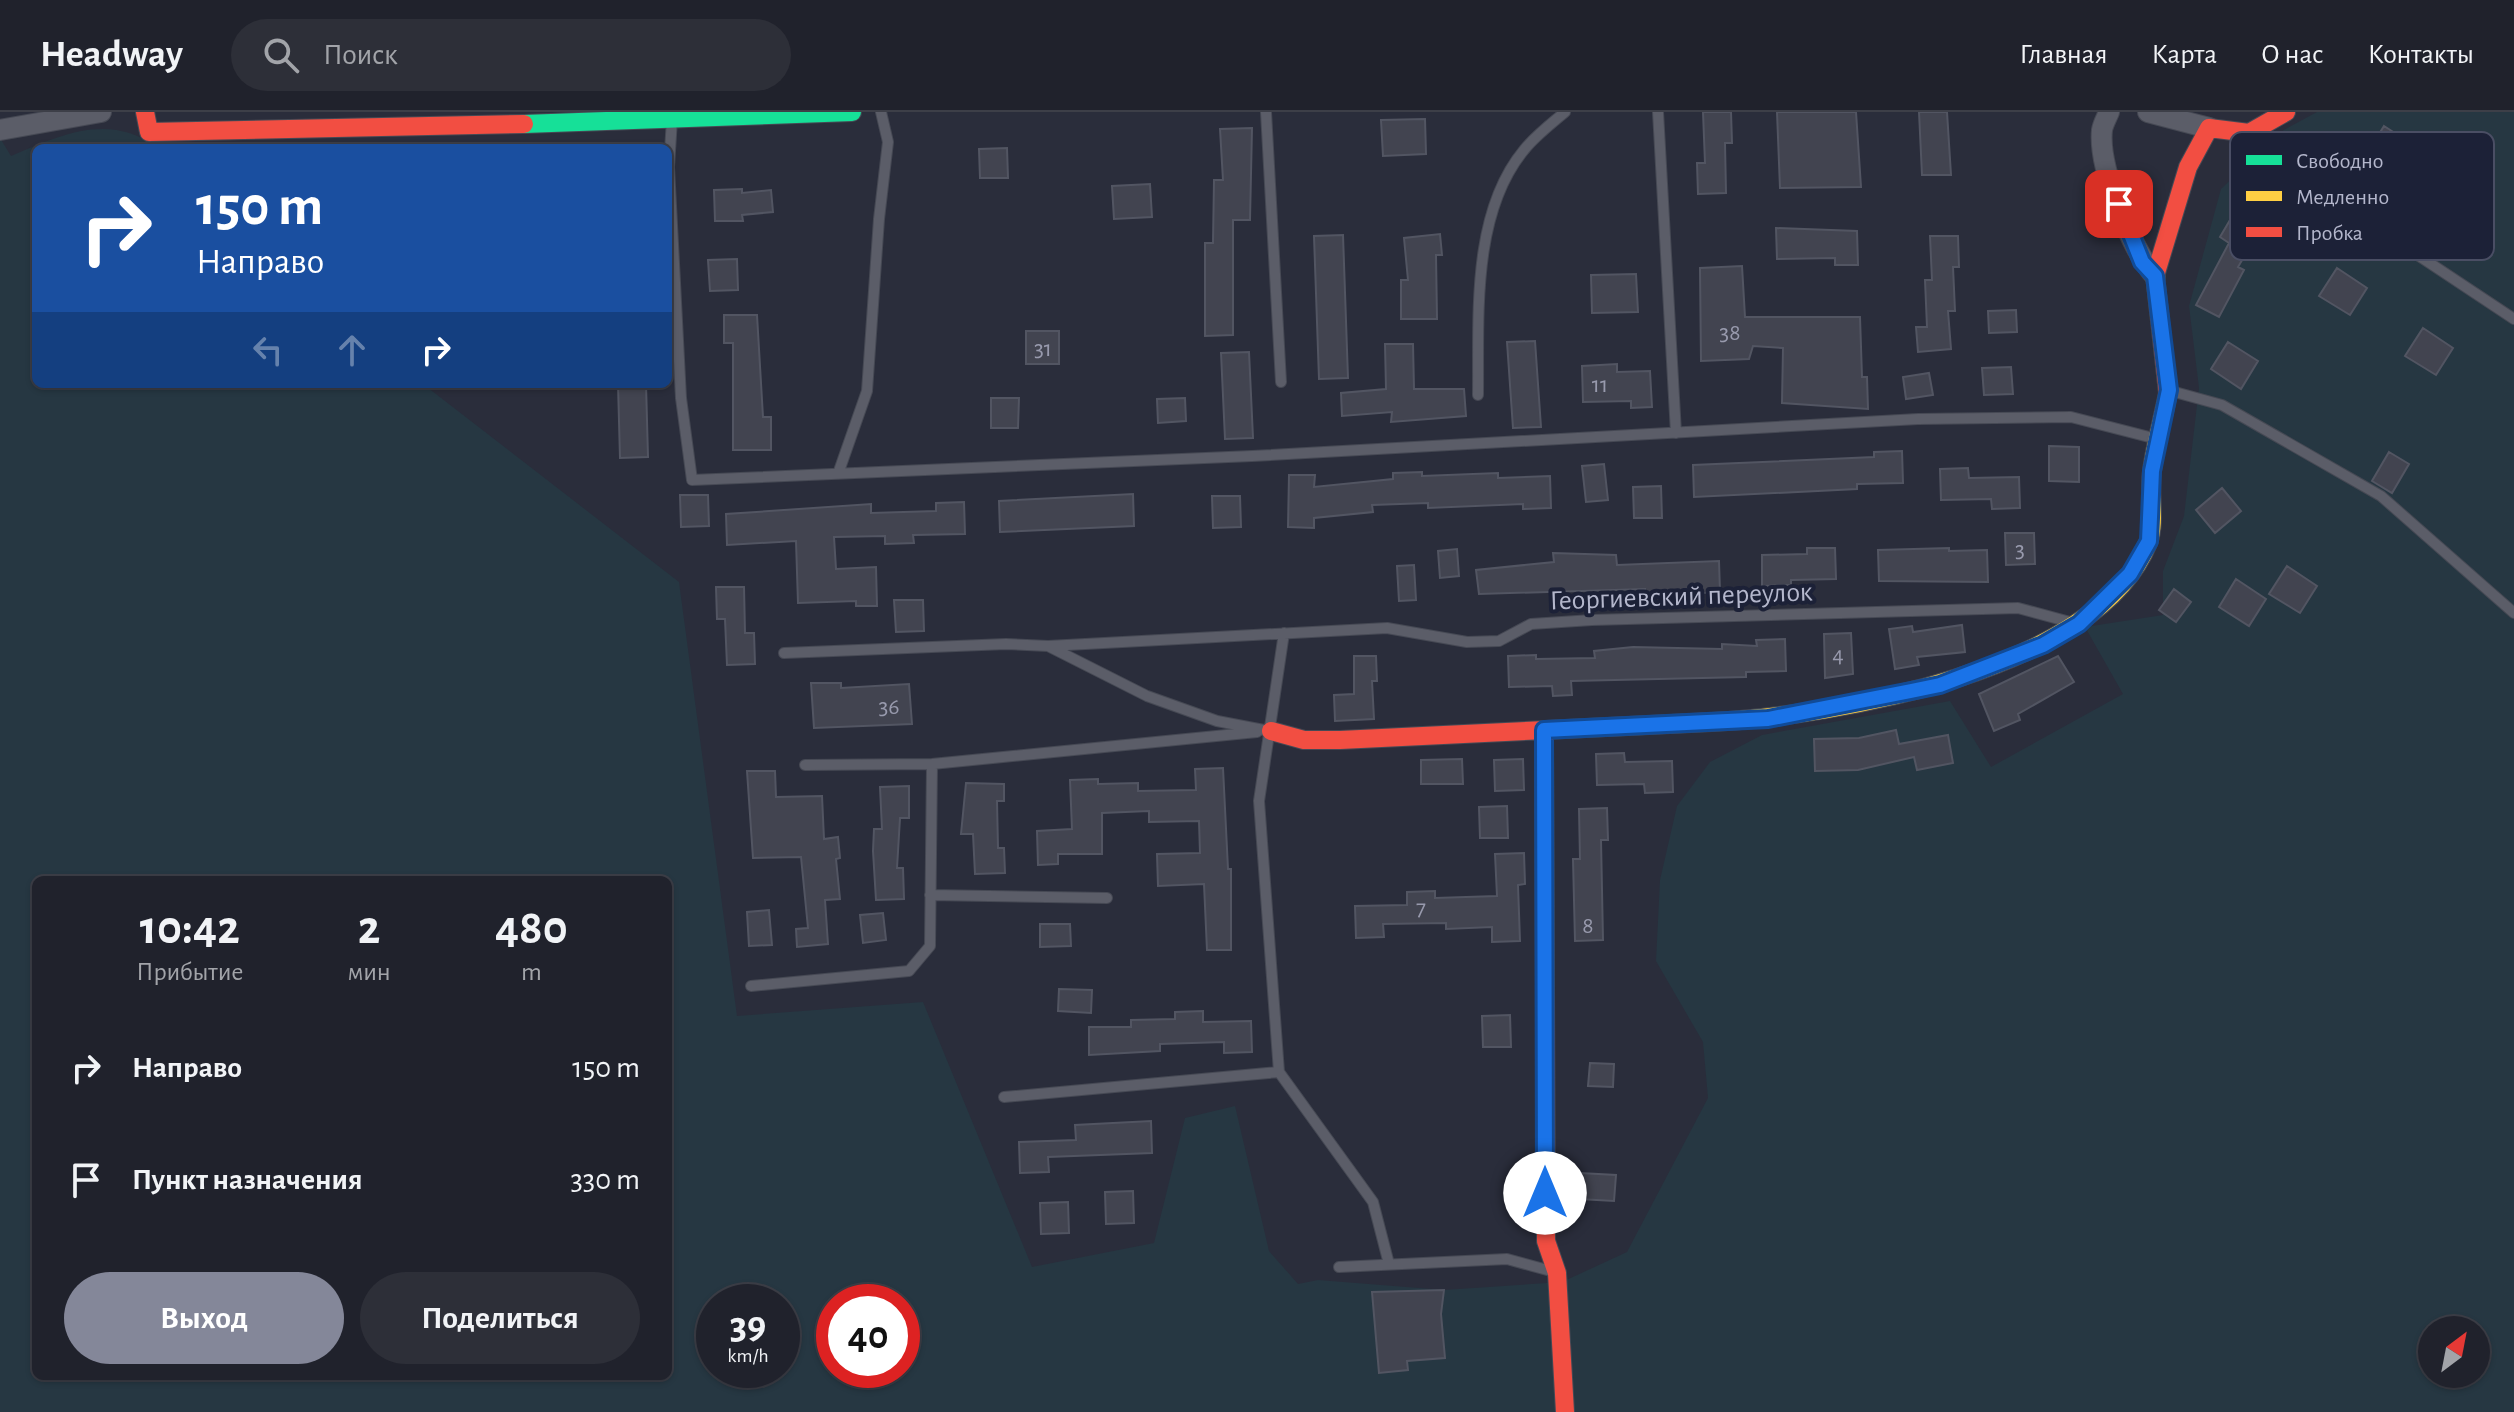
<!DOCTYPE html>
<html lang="ru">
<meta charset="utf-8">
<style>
body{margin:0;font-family:"Alegreya Sans",sans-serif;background:#2d2f38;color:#f1f3f6;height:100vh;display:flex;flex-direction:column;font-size:30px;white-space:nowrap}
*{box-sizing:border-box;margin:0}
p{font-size:26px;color:#a2a4a9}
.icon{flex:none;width:44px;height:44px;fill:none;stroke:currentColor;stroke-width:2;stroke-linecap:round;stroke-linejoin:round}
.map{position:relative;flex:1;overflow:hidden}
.panel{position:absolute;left:32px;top:764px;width:640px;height:504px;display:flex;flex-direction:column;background:#20222c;border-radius:12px;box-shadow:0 2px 6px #0004,0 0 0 2px #3d3f48}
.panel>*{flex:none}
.hud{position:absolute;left:32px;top:32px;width:640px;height:244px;border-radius:12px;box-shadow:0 2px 6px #0004,0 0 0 2px #3d3f48;background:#1a4fa0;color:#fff;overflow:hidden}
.needle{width:52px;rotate:32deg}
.controls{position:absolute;left:2418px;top:1204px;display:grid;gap:16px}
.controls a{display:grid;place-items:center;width:72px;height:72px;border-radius:50%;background:#20222c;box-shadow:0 2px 6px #0004,0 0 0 2px #3d3f48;font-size:40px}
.speed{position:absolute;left:696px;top:1172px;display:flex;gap:16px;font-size:40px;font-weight:700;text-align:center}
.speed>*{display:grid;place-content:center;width:104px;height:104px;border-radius:50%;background:#20222c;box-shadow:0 2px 6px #0004,0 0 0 2px #3d3f48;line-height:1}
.speed small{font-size:20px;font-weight:400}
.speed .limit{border:12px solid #d22;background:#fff;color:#111}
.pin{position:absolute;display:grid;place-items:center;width:68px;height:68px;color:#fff;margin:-34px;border-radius:16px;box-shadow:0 4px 12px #0006}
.me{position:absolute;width:88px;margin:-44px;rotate:0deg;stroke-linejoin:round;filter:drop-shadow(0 0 6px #0008)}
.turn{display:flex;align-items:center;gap:28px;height:168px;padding:0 32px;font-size:36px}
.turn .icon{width:104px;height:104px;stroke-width:2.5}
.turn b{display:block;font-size:56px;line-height:68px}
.lanes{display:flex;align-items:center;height:76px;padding:0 32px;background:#0003;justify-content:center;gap:40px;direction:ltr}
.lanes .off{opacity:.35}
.eta{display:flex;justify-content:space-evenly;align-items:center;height:136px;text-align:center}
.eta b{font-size:48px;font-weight:700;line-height:56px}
.action{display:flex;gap:16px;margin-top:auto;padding:16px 32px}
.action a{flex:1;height:92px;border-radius:48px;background:#848799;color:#fff;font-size:32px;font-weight:700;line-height:92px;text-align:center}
.action a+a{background:#2d2f38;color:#f1f3f6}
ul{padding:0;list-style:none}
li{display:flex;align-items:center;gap:24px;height:112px;padding:0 32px}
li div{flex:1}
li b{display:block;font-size:30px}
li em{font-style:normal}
header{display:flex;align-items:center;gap:48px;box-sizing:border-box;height:112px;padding:0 40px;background:#20222c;border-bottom:2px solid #3d3f48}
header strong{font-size:38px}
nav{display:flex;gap:44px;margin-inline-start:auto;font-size:28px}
.search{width:560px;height:72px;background:#2d2f38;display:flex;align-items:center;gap:20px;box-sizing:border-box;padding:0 28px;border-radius:44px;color:#a2a4a9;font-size:30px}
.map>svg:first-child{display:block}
</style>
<header>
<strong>Headway</strong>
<div class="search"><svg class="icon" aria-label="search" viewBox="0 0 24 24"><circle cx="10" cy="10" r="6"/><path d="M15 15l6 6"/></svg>Поиск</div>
<nav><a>Главная</a><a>Карта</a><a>О нас</a><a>Контакты</a></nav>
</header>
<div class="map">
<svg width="2514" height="1300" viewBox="0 0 2514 1300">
<rect width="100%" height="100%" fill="#2a2d3b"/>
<path fill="#263742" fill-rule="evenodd" d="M 2317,0 L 2514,0 L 2514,1300 L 0,1300 L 0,26 L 11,44 C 62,22 110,0 158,36 L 36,36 L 36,272 L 423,272 L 679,470 L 737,904 L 923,890 L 1032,1155 L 1154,1131 L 1185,1006 L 1235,994 L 1269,1139 L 1298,1172 L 1318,1168 L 1444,1178 L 1562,1170 L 1627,1140 L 1708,986 L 1703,930 L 1656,849 L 1660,768 L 1677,694 L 1710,650 L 1762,623 L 1950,589 L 1991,655 L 2123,582 L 2085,515 L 2163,503 L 2163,459 L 2184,404 L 2199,276 L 2189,194 L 2221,77 L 2282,19 ZM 36,768 L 668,768 L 668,1264 L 36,1264 ZM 714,1190 L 782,1190 L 782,1258 L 714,1258 ZM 834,1190 L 902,1190 L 902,1258 L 834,1258 ZM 2432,1218 L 2476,1218 L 2476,1262 L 2432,1262 Z"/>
<path fill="#424450" stroke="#525562" stroke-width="2" d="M 1703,0 L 1731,0 L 1732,31 L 1725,31 L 1726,81 L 1698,82 L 1697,51 L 1705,51 Z
M 1777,0 L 1856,0 L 1861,75 L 1780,76 Z
M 1919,0 L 1947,0 L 1951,63 L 1922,63 Z
M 1425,7 L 1426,42 L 1383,44 L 1381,8 Z
M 2384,14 L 2437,48 L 2442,41 L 2472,60 L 2455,87 L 2401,54 L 2397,61 L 2367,42 Z
M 1252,16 L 1250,108 L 1233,108 L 1233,223 L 1205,224 L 1205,131 L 1213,131 L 1214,68 L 1223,68 L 1220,17 Z
M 1007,36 L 1008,66 L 980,66 L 979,37 Z
M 1150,72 L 1152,105 L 1114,107 L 1112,74 Z
M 742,77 L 742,81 L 771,78 L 773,100 L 742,103 L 743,109 L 715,109 L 714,78 Z
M 2233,103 L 2259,119 L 2238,155 L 2244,158 L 2219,205 L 2196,193 L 2229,131 L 2220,125 Z
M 1776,116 L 1857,119 L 1858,153 L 1835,153 L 1835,146 L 1777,147 Z
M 1440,122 L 1442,143 L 1436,143 L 1437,207 L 1401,207 L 1401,168 L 1408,168 L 1404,126 Z
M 1343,123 L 1348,266 L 1319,267 L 1314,124 Z
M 1930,124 L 1958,124 L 1959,155 L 1953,155 L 1955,199 L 1948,199 L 1951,237 L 1918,240 L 1916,215 L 1927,215 L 1925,168 L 1932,168 Z
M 737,147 L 738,178 L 710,179 L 708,148 Z
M 1742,154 L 1745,205 L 1860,205 L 1862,265 L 1867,265 L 1868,297 L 1782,291 L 1783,236 L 1753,234 L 1749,247 L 1701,249 L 1700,156 Z
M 2337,156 L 2367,176 L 2350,203 L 2319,184 Z
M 1636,162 L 1638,200 L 1592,201 L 1591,163 Z
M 2016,198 L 2017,220 L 1989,221 L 1988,199 Z
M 724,203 L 757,203 L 763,305 L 771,305 L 771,338 L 733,338 L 733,231 L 724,231 Z
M 2423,216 L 2453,236 L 2436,263 L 2405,244 Z
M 1026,219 L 1059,219 L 1059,252 L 1026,252 Z
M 1535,229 L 1541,315 L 1513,316 L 1507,230 Z
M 2228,230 L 2258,249 L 2241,277 L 2211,257 Z
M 1385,232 L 1413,232 L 1414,277 L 1464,277 L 1466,304 L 1391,310 L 1392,300 L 1342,304 L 1341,281 L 1386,277 Z
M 1249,240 L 1253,326 L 1225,327 L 1221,241 Z
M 1617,252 L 1617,260 L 1650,259 L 1652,295 L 1631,296 L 1631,289 L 1583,290 L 1582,254 Z
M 2011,255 L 2013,282 L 1984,283 L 1982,256 Z
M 1929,261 L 1933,283 L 1906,287 L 1903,265 Z
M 618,272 L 646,272 L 648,345 L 620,346 Z
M 991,286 L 1019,286 L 1018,316 L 991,316 Z
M 1185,286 L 1186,309 L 1158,311 L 1157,287 Z
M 2049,334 L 2079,335 L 2079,370 L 2049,369 Z
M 1902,339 L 1903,371 L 1857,372 L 1857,377 L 1694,385 L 1693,353 L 1874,345 L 1874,340 Z
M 2389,340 L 2409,352 L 2392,381 L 2372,369 Z
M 1604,352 L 1608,388 L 1586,390 L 1582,354 Z
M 1968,356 L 1969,366 L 2019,365 L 2020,396 L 1992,397 L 1991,387 L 1941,388 L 1940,357 Z
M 1422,360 L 1422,364 L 1498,361 L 1498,366 L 1550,364 L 1551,396 L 1523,397 L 1523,392 L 1428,396 L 1428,391 L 1372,393 L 1373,400 L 1314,406 L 1314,416 L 1288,415 L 1289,363 L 1315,363 L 1314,375 L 1393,367 L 1393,361 Z
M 1661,374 L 1662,406 L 1634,406 L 1633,375 Z
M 2222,376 L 2241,399 L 2215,421 L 2196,398 Z
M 1133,382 L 1134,414 L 1000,420 L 999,389 Z
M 680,383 L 708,383 L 709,414 L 681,415 Z
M 1212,384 L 1240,384 L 1241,415 L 1213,416 Z
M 964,390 L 965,422 L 913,423 L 914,431 L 885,432 L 885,424 L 834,425 L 836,457 L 876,455 L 877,494 L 856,494 L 856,489 L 798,491 L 796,429 L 727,433 L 726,402 L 871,392 L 871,401 L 936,399 L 936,391 Z
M 2005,421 L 2034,421 L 2035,452 L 2006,453 Z
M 1807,436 L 1835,436 L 1836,467 L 1791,468 L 1791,473 L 1762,474 L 1762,443 L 1807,442 Z
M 1949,436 L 1949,439 L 1987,438 L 1988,470 L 1879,469 L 1878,438 Z
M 1457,437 L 1459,464 L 1440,466 L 1438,439 Z
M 1553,441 L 1616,443 L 1617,453 L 1719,449 L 1720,480 L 1645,484 L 1645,477 L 1479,482 L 1476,458 L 1554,450 Z
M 1414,453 L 1416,488 L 1399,489 L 1397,454 Z
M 2287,454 L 2317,474 L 2300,501 L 2269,482 Z
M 2236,467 L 2266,487 L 2249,514 L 2219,495 Z
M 716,475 L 744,475 L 745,521 L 754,521 L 755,552 L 727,553 L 725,507 L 717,507 Z
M 2174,477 L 2191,490 L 2176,510 L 2159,498 Z
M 894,488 L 923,488 L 924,519 L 896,520 Z
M 1962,513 L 1965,540 L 1917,545 L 1919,553 L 1895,557 L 1889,517 L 1912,514 L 1913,520 Z
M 1851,521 L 1853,562 L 1825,566 L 1824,522 Z
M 1785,527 L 1786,559 L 1746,560 L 1746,565 L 1571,569 L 1572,583 L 1553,584 L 1552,574 L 1509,575 L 1508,544 L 1536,543 L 1536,547 L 1595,546 L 1594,539 L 1633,535 L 1722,537 L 1722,532 L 1757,534 L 1756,528 Z
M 1354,544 L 1376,544 L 1377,569 L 1372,569 L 1374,607 L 1335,609 L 1334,583 L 1354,582 Z
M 2058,544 L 2074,570 L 2018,602 L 2020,608 L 1994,619 L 1979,582 Z
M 811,571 L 841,571 L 841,576 L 909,572 L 912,612 L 814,616 Z
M 1896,618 L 1899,632 L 1948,623 L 1953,651 L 1917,658 L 1914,645 L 1858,658 L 1815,659 L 1814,627 L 1859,626 Z
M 1624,641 L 1625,650 L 1672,649 L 1673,680 L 1645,681 L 1644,672 L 1597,673 L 1596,642 Z
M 1462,647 L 1463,672 L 1421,672 L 1421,648 Z
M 1523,647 L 1524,678 L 1495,679 L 1494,648 Z
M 1223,656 L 1228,757 L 1231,757 L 1231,838 L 1207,838 L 1204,772 L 1158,774 L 1157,742 L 1200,741 L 1199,709 L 1149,710 L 1149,699 L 1102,701 L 1102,742 L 1058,742 L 1058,752 L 1038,753 L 1037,719 L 1072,717 L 1070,668 L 1098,667 L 1098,672 L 1138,671 L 1138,679 L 1196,678 L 1195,657 Z
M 747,659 L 775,659 L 776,685 L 822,684 L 824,727 L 838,725 L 840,746 L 836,747 L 840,787 L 825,788 L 828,832 L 797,835 L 796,817 L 808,816 L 801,745 L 753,746 Z
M 966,671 L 1004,672 L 1004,689 L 997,689 L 998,736 L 1004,736 L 1005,761 L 975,762 L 973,722 L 961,722 Z
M 909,674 L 909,706 L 900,706 L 897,756 L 903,756 L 904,787 L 876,788 L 873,739 L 874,717 L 882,717 L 880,675 Z
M 1507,694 L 1508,726 L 1480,726 L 1479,695 Z
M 1607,696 L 1608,728 L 1601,728 L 1603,828 L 1575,829 L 1573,747 L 1580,747 L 1579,697 Z
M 1524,741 L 1525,772 L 1518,773 L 1520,829 L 1492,830 L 1492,815 L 1446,817 L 1446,811 L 1383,812 L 1384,825 L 1356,826 L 1355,794 L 1407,793 L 1407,780 L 1435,779 L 1435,786 L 1497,784 L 1495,742 Z
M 769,798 L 772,833 L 749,834 L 747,800 Z
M 883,801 L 886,828 L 863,831 L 860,803 Z
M 1040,812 L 1070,812 L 1071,834 L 1040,835 Z
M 1059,877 L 1092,878 L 1091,901 L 1058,899 Z
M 1203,899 L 1203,910 L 1251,909 L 1252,940 L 1224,941 L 1224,930 L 1160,932 L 1160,939 L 1089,943 L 1089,915 L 1131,915 L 1131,908 L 1175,907 L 1175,900 Z
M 1510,903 L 1511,935 L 1483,935 L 1482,904 Z
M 1590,951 L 1614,952 L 1613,975 L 1588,974 Z
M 1151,1009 L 1152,1041 L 1048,1045 L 1049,1060 L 1020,1061 L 1019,1030 L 1076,1028 L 1075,1013 Z
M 1580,1061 L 1616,1063 L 1614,1089 L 1579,1087 Z
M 1133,1079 L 1134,1111 L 1106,1112 L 1105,1080 Z
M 1068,1090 L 1069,1121 L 1041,1122 L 1040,1091 Z
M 1444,1178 L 1441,1202 L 1445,1246 L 1407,1249 L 1408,1258 L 1379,1261 L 1372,1180 Z"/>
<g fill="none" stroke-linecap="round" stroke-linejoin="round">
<defs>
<path id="lane" d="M 1266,0 L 1281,270
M 1658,0 L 1676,321
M 672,7 L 669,55 L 681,286 L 692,368 L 1252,344 L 1918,307 L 2071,305 L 2157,327
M 2251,23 L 2267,43 L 2514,207
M 2171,279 L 2222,293 L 2381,384 L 2514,501
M 1478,283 C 1479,205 1471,102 1524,38 C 1535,24 1551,12 1565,0
M 839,359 L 867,279 L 879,107 L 888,30 L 881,0
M 1284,521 L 1259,689 L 1279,960 L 1373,1090 L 1389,1152
M 1048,534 L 1387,516 L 1467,530 L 1499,529 L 1531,512 L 1592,508 L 2018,496 L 2070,510
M 784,541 L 1006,532 L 1048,534 L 1147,584 L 1217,609 L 1269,619
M 805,653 L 932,652 L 1257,620
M 930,783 L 1107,786
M 751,874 L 909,859 L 930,834 L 932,652
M 1004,985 L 1279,960
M 1339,1155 L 1507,1147 L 1551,1159"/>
<path id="street" d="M 2109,0 C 2107,5 2103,12 2102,18 C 2098,55 2131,137 2155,164
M 2148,0 L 2209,16
M 0,18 L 101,0"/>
<path id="fast" d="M 524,12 L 852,0"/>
<path id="slow" d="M 1712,610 C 1833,604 2097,559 2148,431 C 2156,410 2149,381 2152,359 C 2155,333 2163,307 2168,281"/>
<path id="jam" d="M 145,0 L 149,20 L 524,12
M 2168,281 L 2155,164 L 2188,55 L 2209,16 L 2249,21 L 2286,0
M 1544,618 L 1546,1129 L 1557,1161 L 1565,1300
M 1271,619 L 1304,628 L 1340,628 L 1712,610"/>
</defs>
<use href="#lane" stroke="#464954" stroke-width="12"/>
<use href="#street" stroke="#464954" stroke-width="22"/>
<use href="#fast" stroke="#464954" stroke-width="20"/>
<use href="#slow" stroke="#464954" stroke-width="20"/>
<use href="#jam" stroke="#464954" stroke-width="20"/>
<use href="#lane" stroke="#5b5d68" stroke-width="10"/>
<use href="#street" stroke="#5b5d68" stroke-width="20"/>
<use href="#fast" stroke="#16e098" stroke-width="18"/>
<use href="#slow" stroke="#ffcf43" stroke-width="18"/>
<use href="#jam" stroke="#f24e42" stroke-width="18"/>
</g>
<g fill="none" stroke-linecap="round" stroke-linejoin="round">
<defs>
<path id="route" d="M 1545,1081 L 1544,618 L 1768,607 L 1911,579 L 1940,573 L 2043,533 L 2079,512 L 2130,462 L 2149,429 L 2152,359 L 2169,278 L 2155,164 L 2142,150 L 2119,92"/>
</defs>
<use href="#route" stroke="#114b97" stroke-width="20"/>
<use href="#route" stroke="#1a73e8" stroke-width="14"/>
</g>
<g text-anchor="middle" stroke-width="8" stroke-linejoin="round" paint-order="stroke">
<g font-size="24" fill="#989aad">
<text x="1730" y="228">38</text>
<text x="1043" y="244">31</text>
<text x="1600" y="280">11</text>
<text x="2020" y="445">3</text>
<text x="1838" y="550">4</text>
<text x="889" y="602">36</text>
<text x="1421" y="803">7</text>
<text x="1588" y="821">8</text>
</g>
<g font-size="28" fill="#b4b7cc" stroke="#1c2137">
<text transform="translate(1681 483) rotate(-2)" y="10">Георгиевский переулок</text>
</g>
</g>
<rect x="2230" y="20" width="264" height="128" rx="12" fill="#1c2137" stroke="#4a4e64" stroke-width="2"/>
<rect x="2246" y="43" width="36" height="10" fill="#16e098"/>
<rect x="2246" y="79" width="36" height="10" fill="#ffcf43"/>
<rect x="2246" y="115" width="36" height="10" fill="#f24e42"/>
<g font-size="22" fill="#b4b7cc">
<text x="2296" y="56">Свободно</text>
<text x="2296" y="92">Медленно</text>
<text x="2296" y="128">Пробка</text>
</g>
</svg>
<div class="controls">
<a><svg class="needle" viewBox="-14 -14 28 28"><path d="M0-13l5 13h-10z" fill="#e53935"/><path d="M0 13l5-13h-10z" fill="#a2a4a9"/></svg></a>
</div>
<div class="speed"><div>39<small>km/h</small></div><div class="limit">40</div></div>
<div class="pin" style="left:2119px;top:92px;background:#d93025"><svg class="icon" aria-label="arrive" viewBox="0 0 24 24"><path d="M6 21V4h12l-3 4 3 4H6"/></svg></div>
<svg class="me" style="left:1545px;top:1081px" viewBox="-20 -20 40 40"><circle r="19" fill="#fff"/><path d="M0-13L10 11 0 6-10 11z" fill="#1a73e8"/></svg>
<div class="hud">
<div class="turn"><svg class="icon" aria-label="right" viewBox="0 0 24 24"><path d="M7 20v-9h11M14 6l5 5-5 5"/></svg><div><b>150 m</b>Направо</div></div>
<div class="lanes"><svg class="icon off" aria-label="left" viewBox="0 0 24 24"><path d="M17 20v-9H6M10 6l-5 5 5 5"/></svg><svg class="icon off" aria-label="ahead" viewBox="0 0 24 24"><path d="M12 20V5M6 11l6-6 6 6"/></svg><svg class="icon" aria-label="right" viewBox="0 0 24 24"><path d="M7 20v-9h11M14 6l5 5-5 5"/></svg></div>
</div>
<section class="panel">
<div class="eta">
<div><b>10:42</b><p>Прибытие</p></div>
<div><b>2</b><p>мин</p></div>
<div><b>480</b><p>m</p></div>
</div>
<ul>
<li><svg class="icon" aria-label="right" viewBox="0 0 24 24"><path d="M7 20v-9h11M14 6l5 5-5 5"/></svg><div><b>Направо</b></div><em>150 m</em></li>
<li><svg class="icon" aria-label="arrive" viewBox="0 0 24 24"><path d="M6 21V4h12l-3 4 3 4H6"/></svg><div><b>Пункт назначения</b></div><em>330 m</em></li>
</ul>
<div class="action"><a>Выход</a><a>Поделиться</a></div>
</section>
</div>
